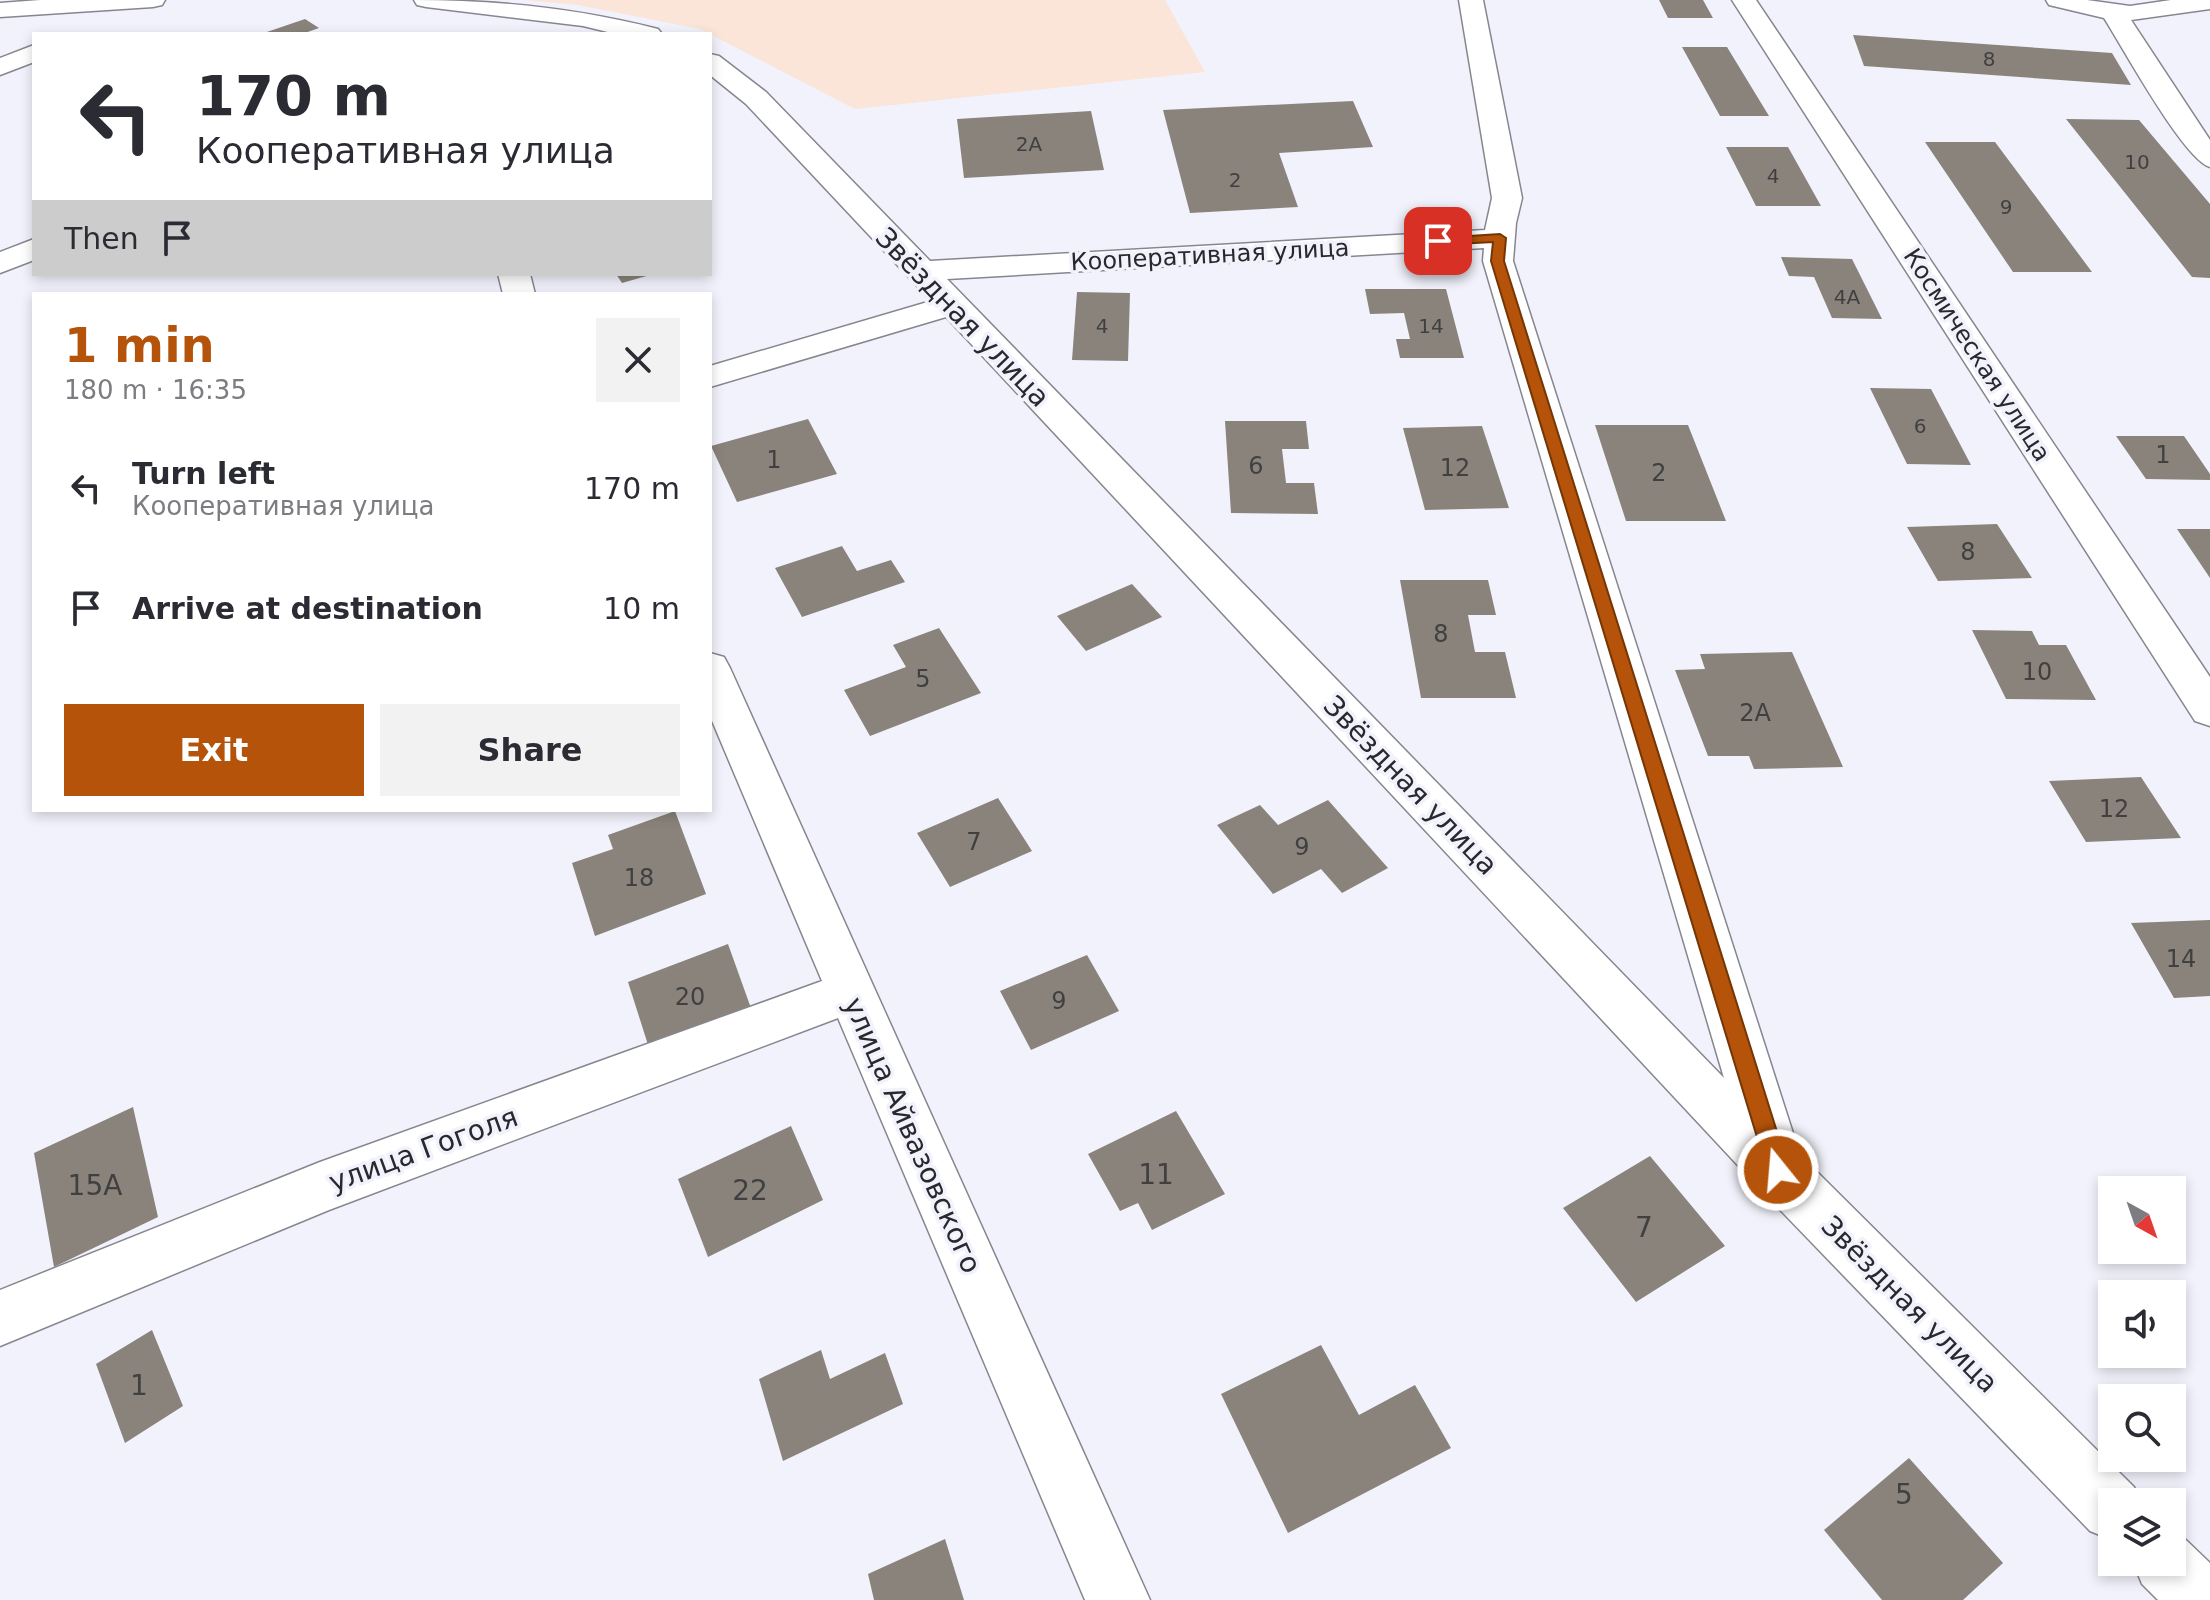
<!DOCTYPE html>
<meta charset="utf-8">
<style>
body{margin:0;font-family:"DejaVu Sans",sans-serif;background:#f2f2f3;color:#2b2b33;height:100vh;display:flex;flex-direction:column;font-size:30px;white-space:nowrap}
*{box-sizing:border-box;margin:0}
p{font-size:26px;color:#7c7c81}
.icon{flex:none;width:44px;height:44px;fill:none;stroke:currentColor;stroke-width:2;stroke-linecap:round;stroke-linejoin:round}
.map{position:relative;flex:1;overflow:hidden}
.sheet{position:absolute;left:32px;top:292px;width:680px;height:520px;display:flex;flex-direction:column;background:#fff;border-radius:0px;box-shadow:0 4px 12px #0003}
.sheet>*{flex:none}
.banner{position:absolute;left:32px;top:32px;width:680px;height:244px;border-radius:0px;box-shadow:0 4px 12px #0003;background:#fff;color:#2b2b33;overflow:hidden}
.needle{width:52px;rotate:140deg}
.tools{position:absolute;left:2098px;top:1176px;display:grid;gap:16px}
.tools a{display:grid;place-items:center;width:88px;height:88px;border-radius:0px;background:#fff;box-shadow:0 4px 12px #0003;font-size:40px}
.pin{position:absolute;display:grid;place-items:center;width:68px;height:68px;color:#fff;margin:-34px;border-radius:16px;box-shadow:0 4px 12px #0006}
.me{position:absolute;width:88px;margin:-44px;rotate:343deg;stroke-linejoin:round;filter:drop-shadow(0 0 6px #0008)}
.turn{display:flex;align-items:center;gap:28px;height:168px;padding:0 32px;font-size:36px}
.turn .icon{width:104px;height:104px;stroke-width:2.5}
.turn b{display:block;font-size:56px;line-height:68px}
.then{display:flex;align-items:center;height:76px;padding:0 32px;background:#0003;gap:16px;font-size:30px}
.round{display:grid;place-items:center;flex:none;width:84px;height:84px;border-radius:0px;background:#f2f2f3}
.head{display:flex;align-items:center;justify-content:space-between;height:136px;padding:0 32px}
h1{font-size:48px;font-weight:700;line-height:60px;color:#b45309}
.action{display:flex;gap:16px;margin-top:auto;padding:16px 32px}
.action a{flex:1;height:92px;border-radius:0px;background:#b45309;color:#fff;font-size:32px;font-weight:700;line-height:92px;text-align:center}
.action a+a{background:#f2f2f3;color:#2b2b33}
ul{padding:0;list-style:none}
li{display:flex;align-items:center;gap:24px;height:120px;padding:0 32px}
li div{flex:1}
li b{display:block;font-size:30px}
li em{font-style:normal}
.map>svg:first-child{display:block}
</style>
<div class="map">
<svg width="2210" height="1600" viewBox="0 0 2210 1600">
<rect width="100%" height="100%" fill="#f2f2fc"/>
<path fill="#fbe4d8" d="M 525,0 L 1165,0 L 1205,72 L 855,109 L 700,29 L 578,5 Z"/>
<path fill="#89837b" d="M 1659,0 L 1703,0 L 1713,18 L 1668,18 Z
M 305,19 L 319,28 L 302,34 L 261,34 Z
M 1853,35 L 2112,53 L 2131,85 L 1864,66 Z
M 1682,47 L 1727,47 L 1769,116 L 1720,116 Z
M 1353,101 L 1373,147 L 1279,153 L 1298,207 L 1190,213 L 1163,110 Z
M 1091,111 L 1104,170 L 964,178 L 957,119 Z
M 2066,119 L 2139,120 L 2210,204 L 2210,278 L 2192,277 Z
M 1925,142 L 1995,142 L 2092,272 L 2013,272 Z
M 1726,147 L 1788,147 L 1821,206 L 1756,206 Z
M 1781,257 L 1852,259 L 1882,319 L 1832,318 L 1814,277 L 1789,276 Z
M 616,274 L 650,274 L 650,275 L 622,283 Z
M 1365,289 L 1446,289 L 1464,358 L 1400,358 L 1396,339 L 1410,339 L 1404,313 L 1370,314 Z
M 1077,292 L 1130,293 L 1128,361 L 1072,360 Z
M 1870,388 L 1931,389 L 1971,465 L 1907,464 Z
M 808,419 L 837,474 L 737,502 L 711,446 Z
M 1225,421 L 1306,421 L 1309,449 L 1282,449 L 1286,483 L 1314,483 L 1318,514 L 1231,513 Z
M 1595,425 L 1688,425 L 1726,521 L 1626,521 Z
M 1482,426 L 1509,508 L 1425,510 L 1403,428 Z
M 2116,436 L 2184,436 L 2210,474 L 2210,480 L 2146,479 Z
M 1997,524 L 2032,578 L 1938,581 L 1907,527 Z
M 2177,529 L 2210,529 L 2210,578 Z
M 842,546 L 857,571 L 891,560 L 905,582 L 802,617 L 775,568 Z
M 1400,580 L 1488,580 L 1496,615 L 1468,615 L 1475,652 L 1505,652 L 1516,698 L 1421,698 Z
M 1132,584 L 1162,617 L 1086,651 L 1057,616 Z
M 939,628 L 981,693 L 870,736 L 844,690 L 906,667 L 893,645 Z
M 1972,630 L 2032,631 L 2039,645 L 2066,645 L 2096,700 L 2006,699 Z
M 1792,652 L 1843,767 L 1754,769 L 1749,756 L 1708,756 L 1675,670 L 1705,669 L 1700,654 Z
M 2141,777 L 2181,838 L 2086,842 L 2049,781 Z
M 998,798 L 1032,851 L 950,887 L 917,833 Z
M 1328,800 L 1388,868 L 1342,893 L 1321,869 L 1273,894 L 1217,825 L 1260,805 L 1278,825 Z
M 675,811 L 706,894 L 595,936 L 572,863 L 613,849 L 608,835 Z
M 2210,920 L 2210,996 L 2174,998 L 2131,923 Z
M 728,944 L 752,1011 L 650,1051 L 628,982 Z
M 1087,955 L 1119,1011 L 1031,1050 L 1000,991 Z
M 133,1107 L 158,1217 L 54,1267 L 34,1153 Z
M 1176,1111 L 1225,1194 L 1152,1230 L 1138,1203 L 1120,1211 L 1088,1154 Z
M 791,1126 L 823,1200 L 708,1257 L 678,1179 Z
M 1650,1156 L 1725,1246 L 1636,1302 L 1563,1208 Z
M 152,1330 L 183,1406 L 125,1443 L 96,1364 Z
M 1321,1345 L 1359,1415 L 1415,1385 L 1451,1448 L 1288,1533 L 1221,1394 Z
M 821,1350 L 830,1379 L 885,1353 L 903,1404 L 783,1461 L 759,1379 Z
M 1909,1458 L 2003,1563 L 1963,1600 L 1882,1600 L 1824,1530 Z
M 945,1539 L 964,1600 L 874,1600 L 868,1574 Z"/>
<g fill="none" stroke-linecap="round" stroke-linejoin="round">
<defs>
<path id="minor" d="M 40,0 L 165,0 L 162,5 L 153,7 L 0,17 L 0,3 Z
M 414,0 C 497,0 577,8 658,29 L 662,34 L 616,34 L 583,26 L 426,7 L 417,5 Z
M 1459,0 L 1483,0 L 1522,198 L 1516,223 L 1513,261 L 1800,1155 L 2134,1487 L 2140,1502 L 2112,1502 L 2112,1540 L 2090,1531 L 1759,1188 L 946,317 L 710,387 L 710,366 L 931,301 L 746,104 L 710,75 L 710,54 L 719,56 L 766,92 L 930,261 L 1485,230 L 1492,198 ZM 1484,248 L 1483,261 L 1724,1078 L 947,279 Z
M 1732,0 L 1756,0 L 2210,677 L 2210,726 L 2195,721 Z
M 2046,0 L 2087,0 L 2130,6 L 2171,0 L 2210,0 L 2210,9 L 2131,20 L 2210,140 L 2210,167 C 2184,160 2122,46 2104,18 L 2049,5 Z
M 34,45 L 34,62 L 0,75 L 0,58 Z
M 34,239 L 34,260 L 0,273 L 0,252 Z
M 498,274 L 530,274 L 535,294 L 503,294 Z
M 710,653 L 724,657 L 730,668 L 1150,1600 L 1085,1600 L 838,1018 L 329,1210 L 0,1346 L 0,1290 L 320,1162 L 822,981 L 710,716 Z
M 2172,1534 L 2186,1540 L 2210,1563 L 2210,1600 L 2158,1600 L 2142,1584 L 2133,1562 L 2172,1562 Z"/>
</defs>
<use href="#minor" stroke="#87868f" stroke-width="3"/>
<use href="#minor" fill="#fff" fill-rule="evenodd"/>
</g>
<path fill="#b45309" stroke="#753606" stroke-width="2" d="M 1500,234 L 1506,238 L 1504,261 L 1789,1170 L 1786,1178 L 1778,1181 L 1770,1178 L 1767,1170 L 1491,261 L 1493,242 L 1438,245 L 1432,241 L 1438,238 Z"/>
<g text-anchor="middle" stroke-width="7" stroke-linejoin="round" paint-order="stroke">
<g font-size="20" fill="#414040">
<text x="1989" y="66">8</text>
<text x="1029" y="151">2А</text>
<text x="2137" y="169">10</text>
<text x="1773" y="183">4</text>
<text x="1235" y="187">2</text>
<text x="2006" y="214">9</text>
<text x="1847" y="304">4А</text>
<text x="1102" y="333">4</text>
<text x="1431" y="333">14</text>
<text x="1920" y="433">6</text>
</g>
<g font-size="24" fill="#29292d" stroke="#f2f2fc">
<text transform="translate(1210 255) rotate(-3)" y="8">Кооперативная улица</text>
<text transform="translate(1977 355) rotate(57)" y="8">Космическая улица</text>
</g>
<g font-size="24" fill="#414040">
<text x="2163" y="463">1</text>
<text x="774" y="468">1</text>
<text x="1256" y="474">6</text>
<text x="1455" y="476">12</text>
<text x="1659" y="481">2</text>
<text x="1968" y="560">8</text>
<text x="1441" y="642">8</text>
<text x="2037" y="680">10</text>
<text x="923" y="687">5</text>
<text x="1755" y="721">2А</text>
<text x="2114" y="817">12</text>
<text x="974" y="850">7</text>
<text x="1302" y="855">9</text>
<text x="639" y="886">18</text>
<text x="2181" y="967">14</text>
<text x="690" y="1005">20</text>
<text x="1059" y="1009">9</text>
</g>
<g font-size="28" fill="#29292d" stroke="#f2f2fc">
<text transform="translate(963 317) rotate(46)" y="10">Звёздная улица</text>
<text transform="translate(1411 785) rotate(46)" y="10">Звёздная улица</text>
<text transform="translate(913 1135) rotate(66)" y="10">улица Айвазовского</text>
<text transform="translate(423 1149) rotate(-20)" y="10">улица Гоголя</text>
<text transform="translate(1910 1304) rotate(45)" y="10">Звёздная улица</text>
</g>
<g font-size="28" fill="#414040">
<text x="1156" y="1184">11</text>
<text x="95" y="1195">15А</text>
<text x="750" y="1200">22</text>
<text x="1644" y="1237">7</text>
<text x="139" y="1395">1</text>
<text x="1904" y="1504">5</text>
</g>
</g>
</svg>
<div class="tools">
<a><svg class="needle" viewBox="-14 -14 28 28"><path d="M0-13l5 13h-10z" fill="#e53935"/><path d="M0 13l5-13h-10z" fill="#7c7c81"/></svg></a>
<a><svg class="icon" aria-label="sound" viewBox="0 0 24 24"><path d="M4 9h4l5-4v14l-5-4H4zM17 9q2 3 0 6"/></svg></a>
<a><svg class="icon" aria-label="search" viewBox="0 0 24 24"><circle cx="10" cy="10" r="6"/><path d="M15 15l6 6"/></svg></a>
<a><svg class="icon" aria-label="layers" viewBox="0 0 24 24"><path d="M12 4l9 5-9 5-9-5zM3 14l9 5 9-5"/></svg></a>
</div>
<div class="pin" style="left:1438px;top:241px;background:#d93025"><svg class="icon" aria-label="arrive" viewBox="0 0 24 24"><path d="M6 21V4h12l-3 4 3 4H6"/></svg></div>
<svg class="me" style="left:1778px;top:1170px" viewBox="-20 -20 40 40"><circle r="17" fill="#b45309" stroke="#fff" stroke-width="3"/><path d="M0-11L8 9 0 5-8 9z" fill="#fff"/></svg>
<div class="banner">
<div class="turn"><svg class="icon" aria-label="left" viewBox="0 0 24 24"><path d="M17 20v-9H6M10 6l-5 5 5 5"/></svg><div><b>170 m</b>Кооперативная улица</div></div>
<div class="then">Then<svg class="icon" aria-label="arrive" viewBox="0 0 24 24"><path d="M6 21V4h12l-3 4 3 4H6"/></svg></div>
</div>
<section class="sheet">
<div class="head"><div><h1>1 min</h1><p>180 m · 16:35</p></div><a class="round"><svg class="icon" aria-label="close" viewBox="0 0 24 24"><path d="M6 6l12 12M18 6L6 18"/></svg></a></div>
<ul>
<li><svg class="icon" aria-label="left" viewBox="0 0 24 24"><path d="M17 20v-9H6M10 6l-5 5 5 5"/></svg><div><b>Turn left</b><p>Кооперативная улица</p></div><em>170 m</em></li>
<li><svg class="icon" aria-label="arrive" viewBox="0 0 24 24"><path d="M6 21V4h12l-3 4 3 4H6"/></svg><div><b>Arrive at destination</b></div><em>10 m</em></li>
</ul>
<div class="action"><a>Exit</a><a>Share</a></div>
</section>
</div>
